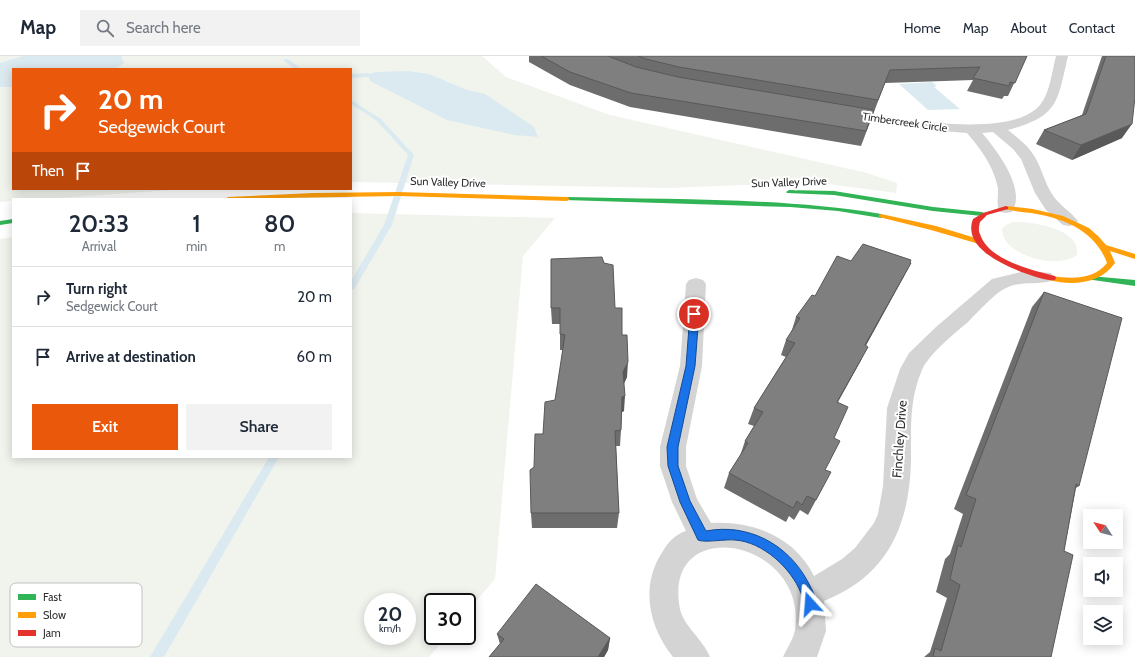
<!DOCTYPE html>
<style>
body{margin:0;font-family:Cabin,sans-serif;background:#f2f2f3;color:#1f2937;height:100vh;display:flex;flex-direction:column;font-size:15px;white-space:nowrap}
*{box-sizing:border-box;margin:0}
p{font-size:13px;color:#747a83}
.icon{flex:none;width:22px;height:22px;fill:none;stroke:currentColor;stroke-width:2;stroke-linecap:round;stroke-linejoin:round}
.map{position:relative;flex:1;overflow:hidden}
.details{position:absolute;left:12px;top:142px;width:340px;height:260px;display:flex;flex-direction:column;background:#fff;border-radius:0px;box-shadow:0 2px 10px #0003}
.details>*{flex:none}
.guide{position:absolute;left:12px;top:12px;width:340px;height:122px;border-radius:0px;box-shadow:0 2px 10px #0003;background:#ea580c;color:#fff;overflow:hidden}
.needle{width:26px;rotate:306deg}
.fabs{position:absolute;left:1083px;top:453px;display:grid;gap:8px}
.fabs a{display:grid;place-items:center;width:40px;height:40px;border-radius:0px;background:#fff;box-shadow:0 2px 10px #0003;font-size:20px}
.speed{position:absolute;left:364px;top:537px;display:flex;gap:8px;font-size:20px;font-weight:700;text-align:center}
.speed>*{display:grid;place-content:center;width:52px;height:52px;border-radius:50%;background:#fff;box-shadow:0 2px 10px #0003;line-height:1}
.speed small{font-size:10px;font-weight:400}
.speed .limit{border:2px solid #111;border-radius:6px;background:#fff;color:#111}
.pin{position:absolute;display:grid;place-items:center;width:34px;height:34px;color:#fff;margin:-17px;border:2px solid #fff;border-radius:50%;box-shadow:0 1px 4px #0007}
.me{position:absolute;width:44px;margin:-22px;rotate:341deg;stroke-linejoin:round;filter:drop-shadow(0 0 3px #0008)}
.turn{display:flex;align-items:center;gap:14px;height:84px;padding:0 20px;font-size:18px}
.turn .icon{width:52px;height:52px;stroke-width:2.5}
.turn b{display:block;font-size:28px;line-height:34px}
.then{display:flex;align-items:center;height:38px;padding:0 20px;background:#0003;gap:8px;font-size:15px}
.eta{display:flex;justify-content:space-evenly;align-items:center;height:68px;text-align:center}
.eta b{font-size:24px;font-weight:600;line-height:28px}
.action{display:flex;gap:8px;margin-top:auto;padding:8px 20px}
.action a{flex:1;height:46px;border-radius:0px;background:#ea580c;color:#fff;font-size:16px;font-weight:600;line-height:46px;text-align:center}
.action a+a{background:#f2f2f3;color:#1f2937}
ul{padding:0;list-style:none}
li{display:flex;align-items:center;gap:12px;height:60px;padding:0 20px;border-top:1px solid #e0e1e3}
li div{flex:1}
li b{display:block;font-size:15px}
li em{font-style:normal}
header{display:flex;align-items:center;gap:24px;box-sizing:border-box;height:56px;padding:0 20px;background:#fff;border-bottom:1px solid #e0e1e3}
header strong{font-size:19px}
nav{display:flex;gap:22px;margin-inline-start:auto;font-size:14px}
.search{width:280px;height:36px;background:#f2f2f3;display:flex;align-items:center;gap:10px;box-sizing:border-box;padding:0 14px;border-radius:0px;color:#747a83;font-size:15px}
.map>svg:first-child{display:block}
</style>
<header>
<strong>Map</strong>
<div class="search"><svg class="icon" aria-label="search" viewBox="0 0 24 24"><circle cx="10" cy="10" r="6"/><path d="M15 15l6 6"/></svg>Search here</div>
<nav><a>Home</a><a>Map</a><a>About</a><a>Contact</a></nav>
</header>
<div class="map">
<svg width="1135" height="601" viewBox="0 0 1135 601">
<rect width="100%" height="100%" fill="#fff"/>
<path fill="#f1f4ed" fill-rule="evenodd" d="M 0,0 L 482,0 L 506,21 L 610,59 L 867,117 L 897,127 L 896,137 L 828,128 L 794,127 L 669,132 L 351,126 L 351,13 L 13,13 L 13,133 L 184,133 L 47,143 L 13,143 L 13,145 L 0,146 Z
M 351,157 L 555,162 L 523,200 L 495,523 L 467,556 L 467,546 L 433,546 L 433,580 L 447,580 L 429,601 L 0,601 L 0,183 L 13,181 L 13,401 L 351,401 ZM 373,546 L 407,546 L 407,580 L 373,580 Z
M 1013,166 C 1032,165 1082,173 1077,199 C 1058,214 1002,200 1002,173 L 1006,169 Z"/>
<path fill="#dbeaf0" d="M 23,0 L 121,0 L 124,7 L 115,13 L 13,13 L 13,31 L 0,31 L 0,7 Z
M 408,15 L 429,18 L 467,34 L 485,38 L 534,71 L 538,81 L 514,79 L 447,64 L 370,25 L 368,19 L 375,16 Z
M 932,26 L 937,30 L 934,31 L 960,53 L 928,54 L 899,28 Z"/>
<g fill="none" stroke-linecap="round" stroke-linejoin="round">
<path fill="#dbeaf0" fill-rule="evenodd" d="M 284,3 L 288,3 L 301,13 L 295,13 L 284,5 Z
M 351,18 L 368,17 L 371,19 L 368,21 L 351,22 Z
M 351,44 L 381,63 L 414,99 L 392,169 L 355,232 L 351,235 L 351,225 L 384,169 L 408,99 L 377,65 L 351,48 Z
M 269,401 L 279,401 L 164,601 L 150,601 Z"/>
<path fill="#d4d4d4" fill-rule="evenodd" d="M 1056,0 L 1068,0 C 1057,47 1059,60 1008,74 C 1018,82 1030,91 1036,103 C 1042,114 1045,127 1052,138 C 1059,149 1070,155 1078,165 L 1075,169 L 1069,170 L 1063,169 L 1046,154 L 1035,137 L 1021,103 L 1013,93 L 993,76 L 982,77 C 996,93 1027,133 1012,156 L 1006,157 L 1000,156 C 995,149 1000,137 997,128 C 992,108 980,92 967,77 L 917,73 L 843,61 L 838,60 L 836,57 L 838,54 L 843,53 C 885,60 1009,86 1040,49 C 1050,37 1052,15 1056,0 Z
M 1025,215 L 1051,217 L 1054,221 L 1051,225 C 1036,229 1020,225 1006,232 C 996,236 977,257 968,266 C 955,277 928,299 922,314 C 909,344 911,374 911,406 C 909,471 887,520 824,545 L 826,575 L 817,601 L 783,601 C 787,592 793,584 795,574 C 808,482 661,456 680,553 C 684,571 703,583 710,601 L 673,601 C 648,570 640,529 663,495 C 668,486 676,478 686,475 L 672,446 L 660,410 L 660,391 L 680,310 L 686,228 L 689,224 L 696,222 L 703,224 L 706,228 L 702,310 L 686,391 L 686,410 L 697,443 L 711,467 C 752,464 795,481 814,520 L 842,503 L 855,492 L 874,467 L 878,458 L 883,430 L 887,352 L 900,313 L 909,297 L 936,271 L 992,223 Z"/>
<path fill="#30b455" fill-rule="evenodd" d="M 789,134 L 834,135 L 933,151 L 982,156 L 986,158 L 982,160 L 933,155 L 834,139 L 787,137 L 786,136 Z
M 567,141 C 672,144 778,141 881,158 L 885,160 L 881,162 L 838,155 L 790,151 L 565,144 L 565,142 Z
M 13,163 L 13,167 L 0,169 L 0,165 Z
M 1090,220 L 1135,224 L 1135,230 L 1093,224 L 1090,224 L 1089,222 Z"/>
<path fill="#ff9f0a" fill-rule="evenodd" d="M 398,136 L 567,141 L 570,143 L 567,145 L 398,140 L 225,143 L 228,141 L 313,137 Z
M 1006,150 L 1033,153 L 1063,160 L 1089,172 L 1099,181 L 1106,189 L 1135,198 L 1135,203 L 1110,195 L 1115,207 C 1100,228 1073,230 1049,224 L 1048,222 L 1049,220 L 1052,220 C 1072,223 1093,224 1107,207 C 1095,174 1063,162 1031,157 C 1022,156 1013,155 1004,153 L 1004,151 Z
M 881,158 L 936,170 L 982,184 L 983,186 L 979,188 L 931,174 L 879,161 L 879,159 Z"/>
<path fill="#e5322d" fill-rule="evenodd" d="M 1006,150 L 1008,151 L 1008,153 L 987,159 L 980,166 C 979,170 978,175 980,178 C 988,204 1032,214 1055,220 L 1056,222 L 1055,224 C 1048,225 1040,222 1033,220 C 1012,213 961,194 973,163 L 983,157 Z"/>
</g>
<path fill="#6d6d6d" d="M 529,0 L 1027,0 L 1008,40 L 1004,40 L 1002,43 L 967,35 L 973,24 L 885,27 L 861,90 L 630,51 L 570,29 L 529,6 Z
M 1102,0 L 1135,0 L 1122,82 L 1072,104 L 1036,88 L 1044,74 L 1082,59 Z
M 851,205 L 911,207 L 903,222 L 866,289 L 860,306 L 838,346 L 834,382 L 816,444 L 808,459 L 800,454 L 794,464 L 789,460 L 786,466 L 724,432 L 729,417 L 740,400 L 745,385 L 754,370 L 748,368 L 754,352 L 786,301 L 781,299 L 786,284 L 791,277 L 796,261 L 815,240 Z
M 1044,236 L 1079,430 L 1076,432 L 1064,495 L 1051,601 L 924,601 L 930,596 L 947,542 L 936,536 L 945,503 L 950,498 L 963,458 L 954,453 L 1032,251 Z
M 551,252 L 615,252 L 622,279 L 627,321 L 624,327 L 624,355 L 622,356 L 621,374 L 620,390 L 616,390 L 619,457 L 617,472 L 532,472 L 531,457 L 534,411 L 543,378 L 555,344 L 563,294 L 560,294 L 560,268 L 552,268 Z
M 497,578 L 610,582 L 608,594 L 604,601 L 489,601 L 500,588 Z"/>
<path fill="#595959" d="M 1132,68 L 1122,82 L 1072,104 L 1081,89 Z
M 911,207 L 903,222 L 858,304 L 865,289 Z
M 868,291 L 860,306 L 829,361 L 837,346 Z
M 628,306 L 627,321 L 622,332 L 623,316 Z
M 625,340 L 624,355 L 620,357 L 622,341 Z
M 610,582 L 608,594 L 604,601 L 598,601 Z"/>
<path fill="#7f7f7f" stroke="#595959" d="M 541,0 L 608,0 L 636,11 L 678,21 L 874,54 L 866,75 L 631,37 L 570,16 Z
M 638,0 L 1027,0 L 1015,27 L 1010,26 L 1009,30 L 973,22 L 980,11 L 890,14 L 878,44 L 679,11 L 646,3 Z
M 1106,0 L 1135,0 L 1135,41 L 1132,68 L 1081,89 L 1044,74 L 1086,58 Z
M 863,188 L 911,204 L 910,206 L 911,207 L 865,289 L 868,291 L 837,346 L 848,351 L 834,382 L 840,385 L 825,414 L 831,416 L 816,444 L 807,440 L 802,449 L 797,445 L 793,452 L 729,417 L 748,387 L 745,385 L 763,356 L 754,352 L 795,287 L 786,284 L 800,262 L 796,261 L 812,239 L 815,240 L 837,200 L 851,205 Z
M 602,201 L 604,207 L 613,209 L 615,252 L 622,252 L 622,279 L 627,279 L 628,306 L 623,316 L 625,340 L 622,341 L 621,374 L 615,375 L 619,457 L 531,457 L 530,414 L 534,411 L 535,378 L 543,378 L 545,346 L 555,344 L 565,279 L 560,278 L 560,252 L 551,252 L 551,203 Z
M 1044,236 L 1122,262 L 1079,430 L 1076,428 L 1064,495 L 1073,499 L 1051,601 L 933,601 L 935,592 L 941,595 L 960,529 L 950,523 L 958,489 L 961,491 L 976,443 L 966,439 Z
M 536,528 L 610,582 L 598,601 L 489,601 L 504,583 L 497,578 Z"/>
<path fill="#1a73e8" stroke="#114b97" d="M 694,255 L 699,258 L 695,310 L 678,391 L 678,410 L 690,445 L 706,475 C 748,467 788,488 808,526 C 812,534 818,543 814,552 L 810,554 L 805,552 C 803,547 803,542 801,537 C 791,512 763,486 735,484 C 725,483 705,487 698,484 L 680,446 L 668,410 L 667,391 L 686,310 L 690,258 Z"/>
<g text-anchor="middle" stroke-width="4" stroke-linejoin="round" paint-order="stroke">
<g font-size="11" fill="#2f2f2f" stroke="#fff">
<text transform="translate(905 66) rotate(8)" y="4">Timbercreek Circle</text>
<text transform="translate(448 126) rotate(2)" y="4">Sun Valley Drive</text>
<text transform="translate(789 126) rotate(-2)" y="4">Sun Valley Drive</text>
</g>
<g font-size="13" fill="#2f2f2f" stroke="#fff">
<text transform="translate(899 383) rotate(-86)" y="5">Finchley Drive</text>
</g>
</g>
<rect x="10" y="527" width="132" height="64" rx="6" fill="#fff" stroke="#c1c1c1" stroke-width="1"/>
<rect x="18" y="538" width="18" height="6" fill="#30b455"/>
<rect x="18" y="556" width="18" height="6" fill="#ff9f0a"/>
<rect x="18" y="574" width="18" height="6" fill="#e5322d"/>
<g font-size="11" fill="#2f2f2f">
<text x="43" y="545">Fast</text>
<text x="43" y="563">Slow</text>
<text x="43" y="581">Jam</text>
</g>
</svg>
<div class="fabs">
<a><svg class="needle" viewBox="-14 -14 28 28"><path d="M0-13l5 13h-10z" fill="#e53935"/><path d="M0 13l5-13h-10z" fill="#747a83"/></svg></a>
<a><svg class="icon" aria-label="sound" viewBox="0 0 24 24"><path d="M4 9h4l5-4v14l-5-4H4zM17 9q2 3 0 6"/></svg></a>
<a><svg class="icon" aria-label="layers" viewBox="0 0 24 24"><path d="M12 4l9 5-9 5-9-5zM3 14l9 5 9-5"/></svg></a>
</div>
<div class="speed"><div>20<small>km/h</small></div><div class="limit">30</div></div>
<div class="pin" style="left:694px;top:258px;background:#d93025"><svg class="icon" aria-label="arrive" viewBox="0 0 24 24"><path d="M6 21V4h12l-3 4 3 4H6"/></svg></div>
<svg class="me" style="left:810px;top:548px" viewBox="-20 -20 40 40"><path d="M0-17L14 15 0 8-14 15z" fill="#1a73e8" stroke="#fff" stroke-width="4"/></svg>
<div class="guide">
<div class="turn"><svg class="icon" aria-label="right" viewBox="0 0 24 24"><path d="M7 20v-9h11M14 6l5 5-5 5"/></svg><div><b>20 m</b>Sedgewick Court</div></div>
<div class="then">Then<svg class="icon" aria-label="arrive" viewBox="0 0 24 24"><path d="M6 21V4h12l-3 4 3 4H6"/></svg></div>
</div>
<section class="details">
<div class="eta">
<div><b>20:33</b><p>Arrival</p></div>
<div><b>1</b><p>min</p></div>
<div><b>80</b><p>m</p></div>
</div>
<ul>
<li><svg class="icon" aria-label="right" viewBox="0 0 24 24"><path d="M7 20v-9h11M14 6l5 5-5 5"/></svg><div><b>Turn right</b><p>Sedgewick Court</p></div><em>20 m</em></li>
<li><svg class="icon" aria-label="arrive" viewBox="0 0 24 24"><path d="M6 21V4h12l-3 4 3 4H6"/></svg><div><b>Arrive at destination</b></div><em>60 m</em></li>
</ul>
<div class="action"><a>Exit</a><a>Share</a></div>
</section>
</div>
